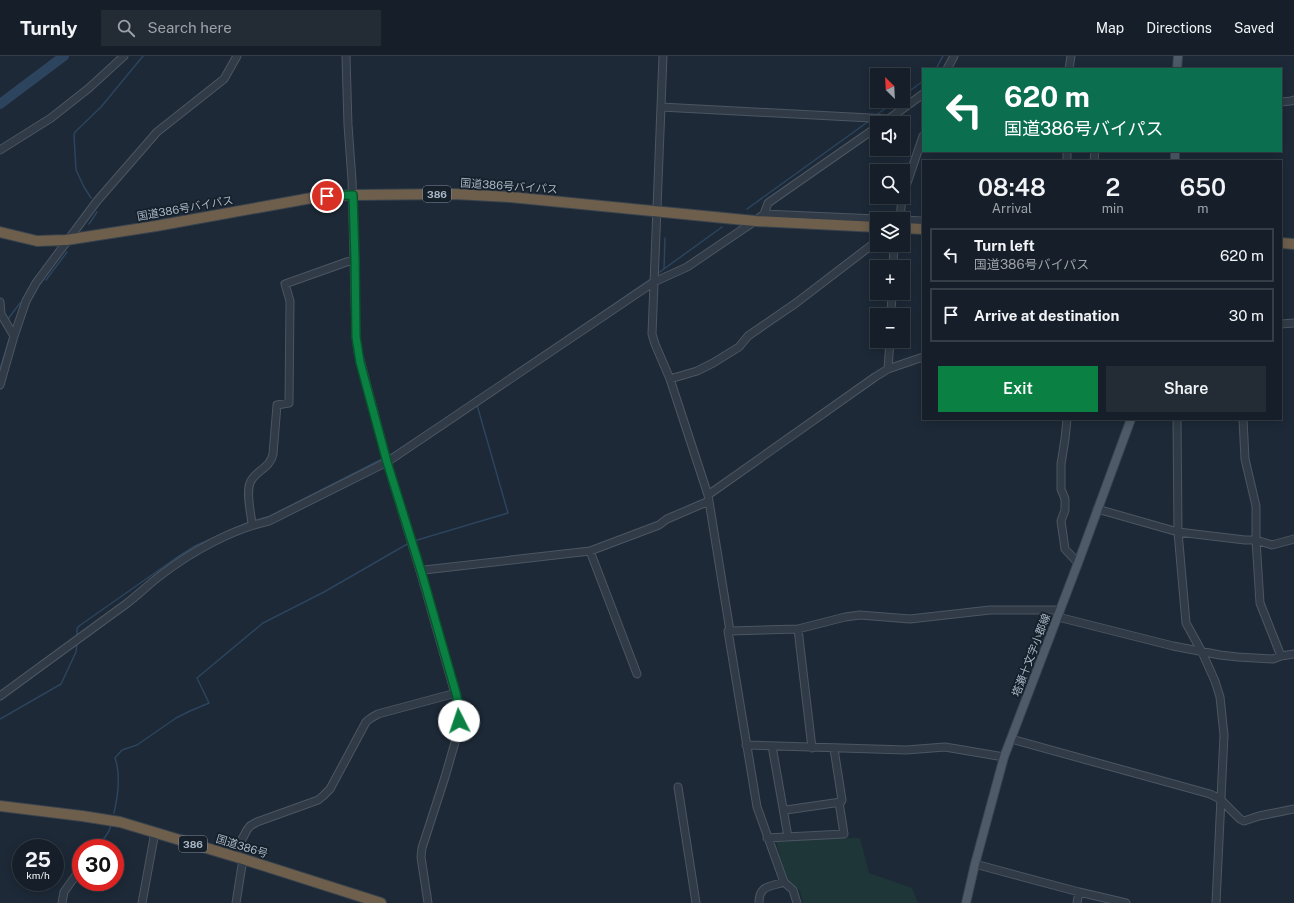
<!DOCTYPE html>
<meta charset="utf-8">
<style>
body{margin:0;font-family:"Public Sans","Noto Sans JP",sans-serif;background:#232c35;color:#f1f3f6;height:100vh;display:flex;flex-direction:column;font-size:15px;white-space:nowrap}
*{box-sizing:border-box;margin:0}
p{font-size:13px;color:#9ea2a8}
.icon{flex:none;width:22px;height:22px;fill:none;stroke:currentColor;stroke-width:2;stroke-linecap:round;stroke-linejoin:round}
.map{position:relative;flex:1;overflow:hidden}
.sheet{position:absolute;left:922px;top:104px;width:360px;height:260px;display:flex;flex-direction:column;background:#161f29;border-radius:0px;box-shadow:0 2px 10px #0003,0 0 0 1px #353d46}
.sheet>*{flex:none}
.guide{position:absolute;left:922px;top:12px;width:360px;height:84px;border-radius:0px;box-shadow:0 2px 10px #0003,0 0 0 1px #353d46;background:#0b6e4f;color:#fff;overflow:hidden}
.needle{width:26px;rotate:336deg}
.fabs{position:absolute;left:870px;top:12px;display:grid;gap:8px}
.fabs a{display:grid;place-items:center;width:40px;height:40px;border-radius:0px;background:#161f29;box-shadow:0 2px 10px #0003,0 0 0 1px #353d46;font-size:20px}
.speed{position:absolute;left:12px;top:783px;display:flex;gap:8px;font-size:20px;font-weight:700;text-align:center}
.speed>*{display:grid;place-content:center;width:52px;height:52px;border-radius:50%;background:#161f29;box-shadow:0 2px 10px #0003,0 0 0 1px #353d46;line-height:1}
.speed small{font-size:10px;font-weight:400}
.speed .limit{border:6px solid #d22;background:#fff;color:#111}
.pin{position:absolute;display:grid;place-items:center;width:34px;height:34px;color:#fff;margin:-17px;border:2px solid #fff;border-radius:50%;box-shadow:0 1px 4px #0007}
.me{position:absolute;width:44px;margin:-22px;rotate:356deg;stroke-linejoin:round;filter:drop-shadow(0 0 3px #0008)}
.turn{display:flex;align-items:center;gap:14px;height:84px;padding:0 16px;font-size:18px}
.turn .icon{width:52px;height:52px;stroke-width:2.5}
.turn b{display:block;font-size:28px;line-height:34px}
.eta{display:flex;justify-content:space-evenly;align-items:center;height:68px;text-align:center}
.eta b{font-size:24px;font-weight:600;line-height:28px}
.button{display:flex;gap:8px;margin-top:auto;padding:8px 16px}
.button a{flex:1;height:46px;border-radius:0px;background:#0b8043;color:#fff;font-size:16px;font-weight:600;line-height:46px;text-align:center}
.button a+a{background:#232c35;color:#f1f3f6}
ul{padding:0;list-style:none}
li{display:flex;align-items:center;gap:12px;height:54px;margin:0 8px 6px;padding:0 8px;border:2px solid #353d46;border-radius:0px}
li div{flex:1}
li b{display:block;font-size:15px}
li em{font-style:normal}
header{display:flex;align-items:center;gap:24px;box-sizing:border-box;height:56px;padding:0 20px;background:#161f29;border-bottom:1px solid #353d46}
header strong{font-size:19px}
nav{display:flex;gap:22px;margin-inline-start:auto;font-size:14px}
.search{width:280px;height:36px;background:#232c35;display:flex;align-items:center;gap:10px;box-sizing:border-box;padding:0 14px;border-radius:0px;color:#9ea2a8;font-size:15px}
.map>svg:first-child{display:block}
</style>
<header>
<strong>Turnly</strong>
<div class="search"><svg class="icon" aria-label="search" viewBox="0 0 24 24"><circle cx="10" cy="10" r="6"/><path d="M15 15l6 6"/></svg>Search here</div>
<nav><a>Map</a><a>Directions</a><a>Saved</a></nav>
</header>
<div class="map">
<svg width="1294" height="847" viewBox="0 0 1294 847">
<rect width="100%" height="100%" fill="#1d2937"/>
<path fill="#1f3638" d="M 860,782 L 869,817 L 912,832 L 918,847 L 803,847 L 800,835 L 787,823 L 775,783 Z"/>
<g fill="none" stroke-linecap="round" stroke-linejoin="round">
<path stroke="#2c445e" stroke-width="1.5" d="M 936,13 L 943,0
M 903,40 L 923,25
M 876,59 L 896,45
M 91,142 L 84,131 L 76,114 L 74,79 L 75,76 L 101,51 L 143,0
M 747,153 L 869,65
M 89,168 L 97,156
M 664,213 L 665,182
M 657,218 L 722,171
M 46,224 L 67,196
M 8,263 L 20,247
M 540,299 L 652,222
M 0,313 L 10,281
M 389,400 L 419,380
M 254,465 L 270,460 L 384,402
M 414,485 L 508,457 L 477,349
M 77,580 L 77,573 L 79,570 L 176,502 L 195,490 L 249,466
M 0,663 L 61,628 L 76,596 L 77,587
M 114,757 C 118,740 121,719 115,702 L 122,694 L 137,689 L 176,662 L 190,655 L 209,647 L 197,622 L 263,567 L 324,536 L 409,487
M 98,792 L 109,775 L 111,769"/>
<path stroke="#2c445e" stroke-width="10" d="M 0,48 L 64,0"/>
<defs>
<path id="minor" d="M 346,0 L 348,69 L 352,124 L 356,281 L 358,296 L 387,406 L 421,518 L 460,655 L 456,674 L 456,683 L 445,721 L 422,792 L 421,801 L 428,847
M 663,0 L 652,278 L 655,288 L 670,323 L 708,439 L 730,575 L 728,575 L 757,751 L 784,826 L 793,834 L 797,847
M 947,13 L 954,0
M 1069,13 L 1071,0
M 1281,46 L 1291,45 L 1294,44
M 661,51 L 889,63
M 886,65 L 923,38
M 0,94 L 51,62 L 89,32 L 124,0
M 1067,95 L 1067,105
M 1094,105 L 1095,95
M 903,139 L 923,80
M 764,158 L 877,163
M 900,163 L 902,141
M 903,164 L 923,165
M 893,211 L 894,189
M 0,246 L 1,258 L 14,280
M 891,259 L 892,237
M 1281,268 L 1294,267
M 888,313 L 890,285
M 670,323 L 697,315 L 713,307 L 739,291 L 748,280 L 796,247 L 877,185
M 0,329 L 14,280 L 26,245 L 36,227 L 97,145 L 157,76 L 224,23 L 237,0
M 1067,363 L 1065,383 L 1061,408 L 1061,433 L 1065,443 L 1065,454 L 1061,465 L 1065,493 L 1078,507
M 1177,363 L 1178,476 L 1186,567 L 1202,596 L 1215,625 L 1220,641 L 1224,679 L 1216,847
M 1243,363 L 1245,403 L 1256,450 L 1256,484 L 1260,547 L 1281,600
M 708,439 L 875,321 L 888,313 L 923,301
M 1097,453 L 1178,476 L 1245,484 L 1256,484 L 1272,489 L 1294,483
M 252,468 C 251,458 246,437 250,427 C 255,414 270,413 273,398 L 277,349 L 289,347 L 290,245 L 285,228 L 355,203
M 590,495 L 637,618
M 421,518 L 424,514 L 590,495 L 659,469 L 667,463 L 709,445
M 1058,561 L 1173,590 L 1220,599 L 1238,601 L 1273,603 L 1281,600 L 1294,598
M 798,573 L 812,692
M 730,575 L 798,573 L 845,561 L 860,559 L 910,563 L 990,554 L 1060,554
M 0,640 C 42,609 84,579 126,548 C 138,539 149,528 161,519 C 191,496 232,473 269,465 L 387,406 L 654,226 L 687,211 L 755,165 L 764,158 L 768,147 L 877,71
M 1011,683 L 1210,738 L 1220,743 L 1240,763 L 1244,765 L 1259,760 L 1294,753
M 746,689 L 906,694 L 945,691 L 1004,701
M 772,690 L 783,752 L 786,754 L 841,746 L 842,744 L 834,693
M 678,731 L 696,847
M 783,752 L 788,781
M 767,782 L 844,778 L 839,746
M 233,800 L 247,774 L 250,770 L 257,766 L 318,744 L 323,740 L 330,733 L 366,666 L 371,662 L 378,658 L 456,637
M 975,808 L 1079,836 L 1126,847
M 62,847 L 64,836 L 81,812
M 142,847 L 155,776
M 236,847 L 243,803
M 759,847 C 759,829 770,831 784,826
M 1077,847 L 1079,836"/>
<path id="major" d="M 1177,13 L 1178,0
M 1175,105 L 1175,95
M 966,847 L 975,808 L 1004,701 L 1078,507 L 1131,363"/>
<path id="highway" d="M 903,172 L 923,173
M 0,176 L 37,185 L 66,184 L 156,170 L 317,141 L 353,139 L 455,138 L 510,141 L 755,165 L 877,171
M 1281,187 L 1294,188
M 0,750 L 82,760 L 120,766 L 243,803 L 381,847"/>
</defs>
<use href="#minor" stroke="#4b5662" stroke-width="9"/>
<use href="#major" stroke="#394450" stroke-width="10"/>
<use href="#highway" stroke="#38434e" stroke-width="12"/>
<use href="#minor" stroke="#303b47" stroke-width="7"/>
<use href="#major" stroke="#4e5a68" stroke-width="8"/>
<use href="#highway" stroke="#6e5f4c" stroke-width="10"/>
</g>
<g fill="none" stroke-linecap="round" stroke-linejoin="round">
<defs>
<path id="route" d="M 327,140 L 353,139 L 355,203 L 356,281 L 360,306 L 387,406 L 422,518 L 456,637 L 460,655 L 459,665"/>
</defs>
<use href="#route" stroke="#07532c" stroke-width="10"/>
<use href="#route" stroke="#0b8043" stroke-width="7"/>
</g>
<g text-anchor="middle" stroke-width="3.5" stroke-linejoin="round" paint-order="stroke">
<g fill="#16202b" stroke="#7d8997" stroke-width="1">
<rect x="423" y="130" width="28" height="16" rx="3"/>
<rect x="179" y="780" width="28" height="16" rx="3"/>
</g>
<g font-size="10" font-weight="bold" fill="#a9b6c5">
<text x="437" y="142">386</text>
<text x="193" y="792">386</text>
</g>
<g font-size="11" fill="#a9b6c5" stroke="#16202b">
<text transform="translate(509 130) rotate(4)" y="4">国道386号バイパス</text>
<text transform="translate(185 152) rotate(-10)" y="4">国道386号バイパス</text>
<text transform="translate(1031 599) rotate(-69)" y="4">塔瀬十文字小郡線</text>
<text transform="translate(242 790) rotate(17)" y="4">国道386号</text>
</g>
</g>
</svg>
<div class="fabs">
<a><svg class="needle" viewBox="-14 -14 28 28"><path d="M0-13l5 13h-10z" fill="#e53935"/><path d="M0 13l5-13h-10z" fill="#9ea2a8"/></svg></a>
<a><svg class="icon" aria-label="sound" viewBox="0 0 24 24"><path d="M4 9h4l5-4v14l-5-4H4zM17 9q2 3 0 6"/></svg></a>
<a><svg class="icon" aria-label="search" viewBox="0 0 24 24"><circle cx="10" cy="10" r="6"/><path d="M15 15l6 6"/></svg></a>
<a><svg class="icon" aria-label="layers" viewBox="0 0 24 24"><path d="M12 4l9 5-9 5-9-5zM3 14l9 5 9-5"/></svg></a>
<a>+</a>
<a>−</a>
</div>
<div class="speed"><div>25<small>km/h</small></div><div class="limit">30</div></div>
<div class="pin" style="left:327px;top:140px;background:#d93025"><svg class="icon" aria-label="arrive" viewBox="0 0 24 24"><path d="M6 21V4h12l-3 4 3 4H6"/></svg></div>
<svg class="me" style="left:459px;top:665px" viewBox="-20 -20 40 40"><circle r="19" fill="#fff"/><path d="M0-13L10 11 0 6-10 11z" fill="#0b8043"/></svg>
<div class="guide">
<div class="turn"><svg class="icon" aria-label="left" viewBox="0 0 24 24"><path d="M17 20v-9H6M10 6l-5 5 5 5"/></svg><div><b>620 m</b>国道386号バイパス</div></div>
</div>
<section class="sheet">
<div class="eta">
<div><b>08:48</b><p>Arrival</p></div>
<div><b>2</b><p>min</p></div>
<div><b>650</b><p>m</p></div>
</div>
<ul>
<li><svg class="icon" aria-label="left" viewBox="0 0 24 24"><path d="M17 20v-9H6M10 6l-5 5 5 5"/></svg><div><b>Turn left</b><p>国道386号バイパス</p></div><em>620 m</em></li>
<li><svg class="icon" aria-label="arrive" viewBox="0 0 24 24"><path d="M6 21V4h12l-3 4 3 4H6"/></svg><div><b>Arrive at destination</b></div><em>30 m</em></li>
</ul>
<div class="button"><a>Exit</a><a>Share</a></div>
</section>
</div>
